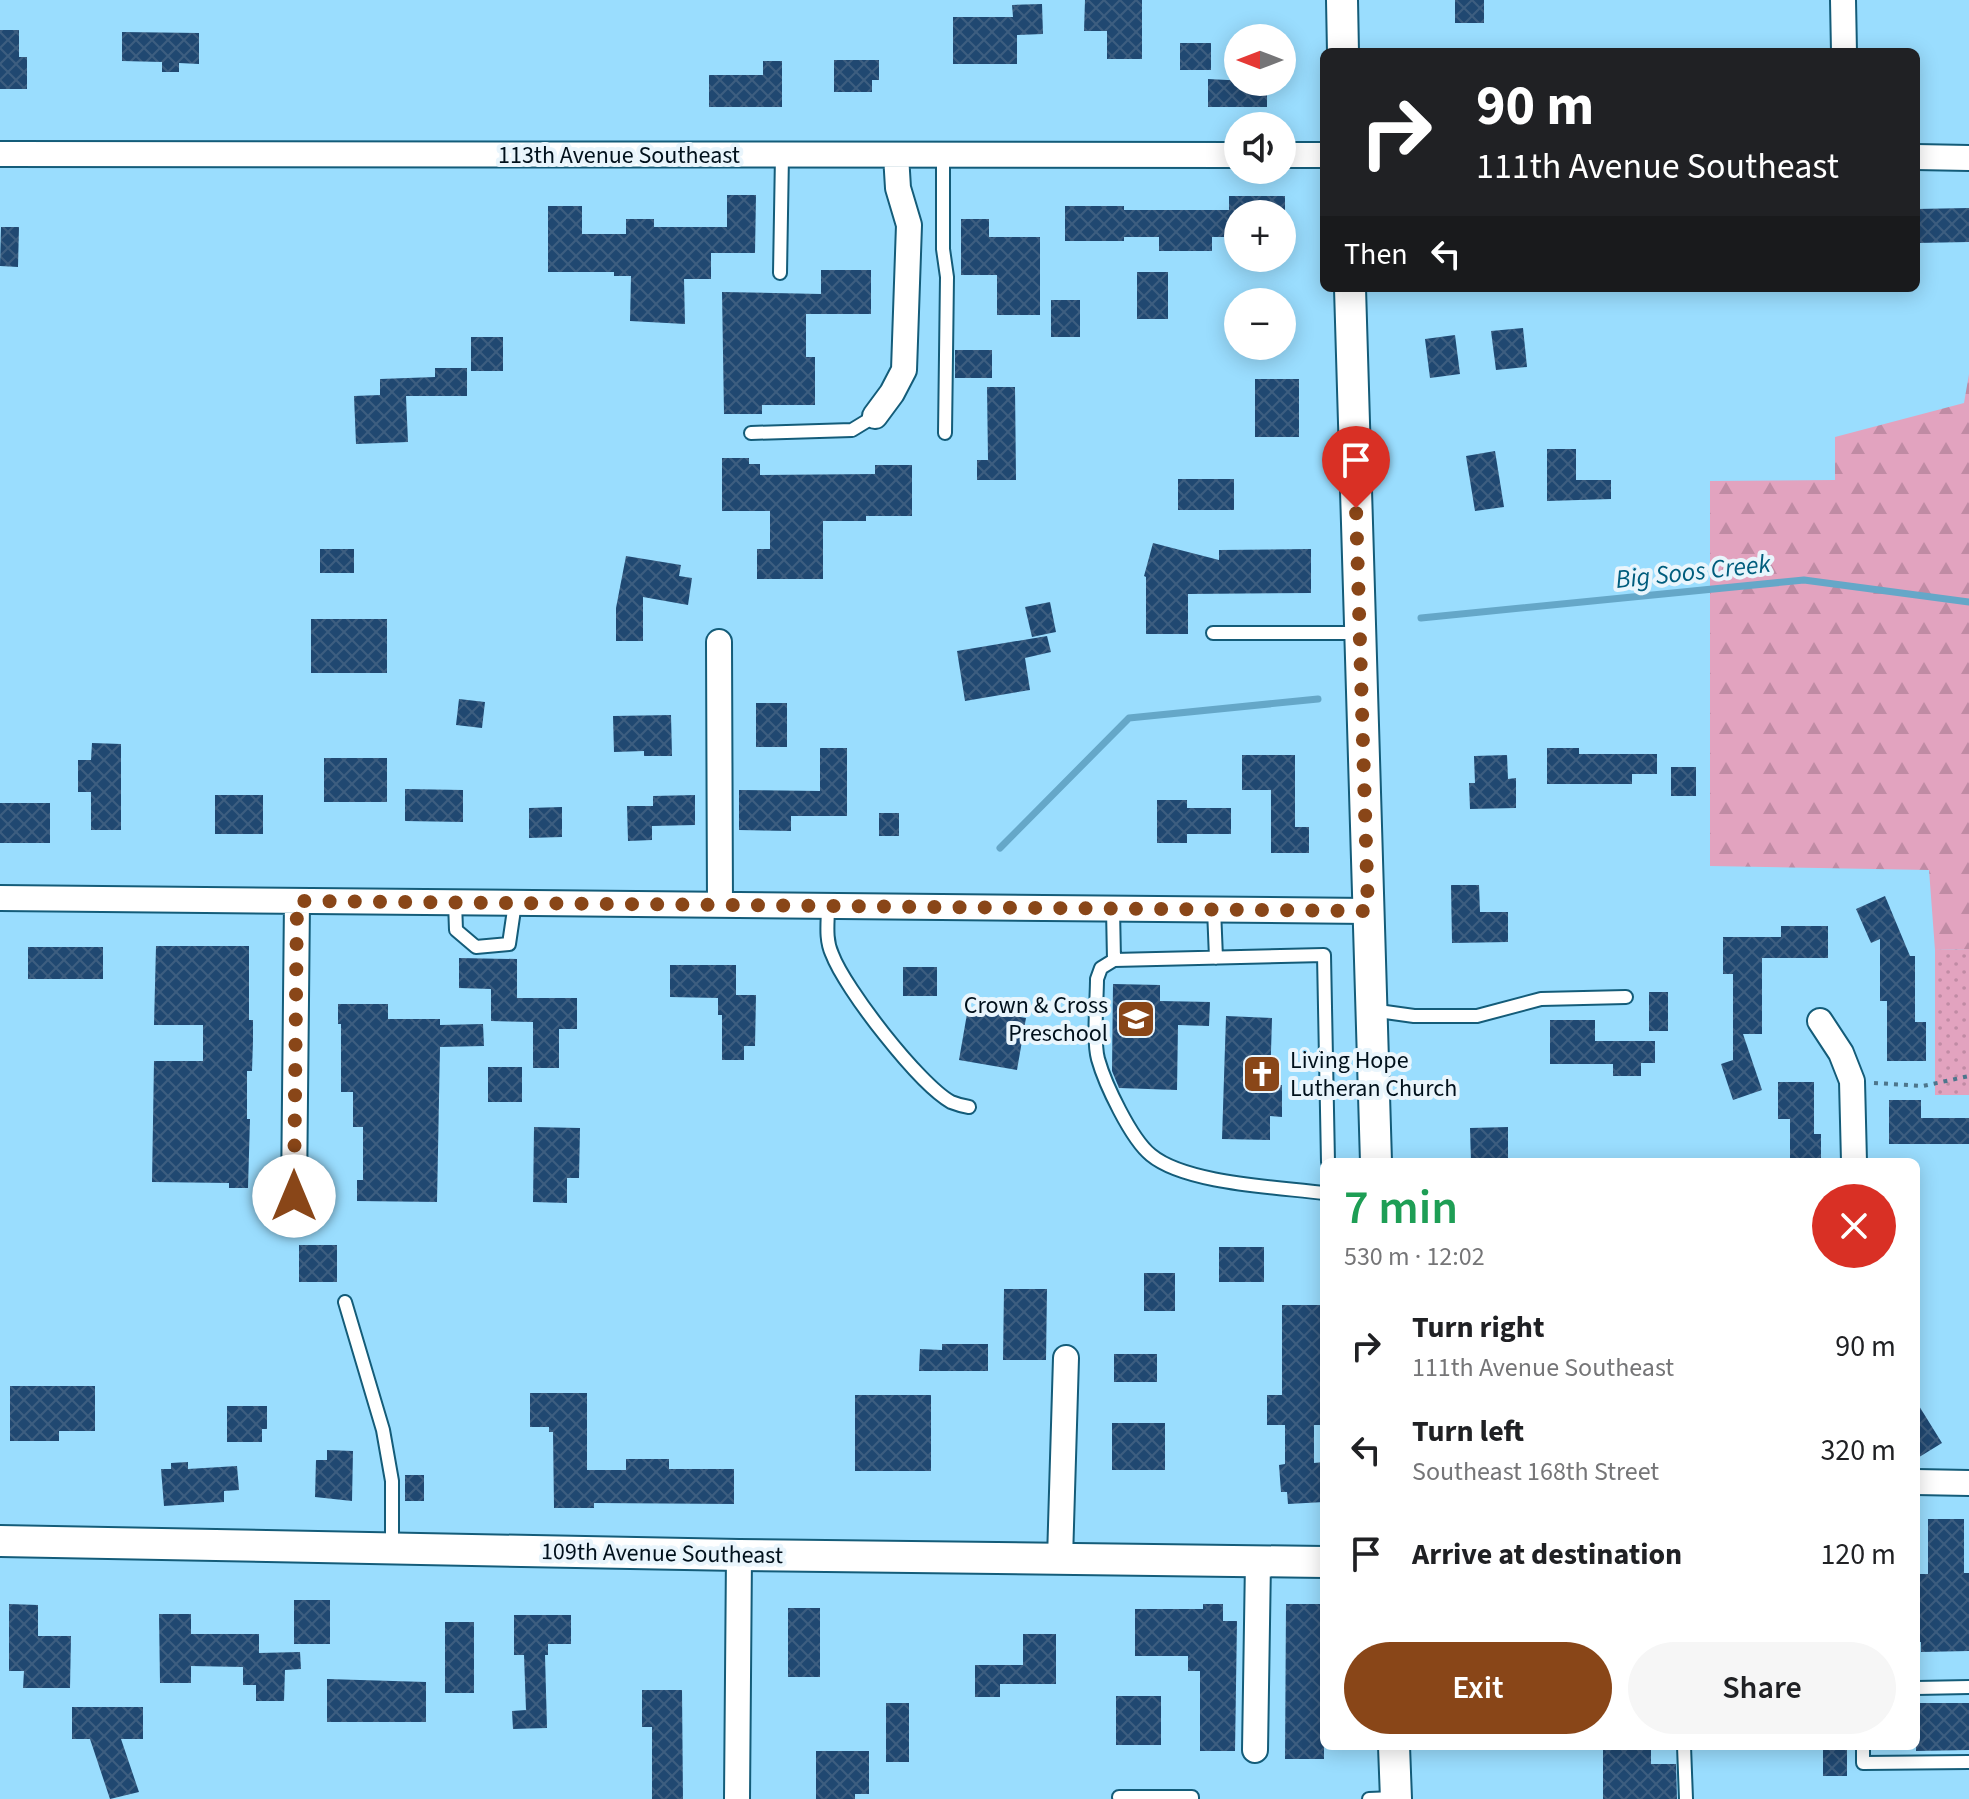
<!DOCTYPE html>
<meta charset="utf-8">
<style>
body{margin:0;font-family:"Source Sans 3",sans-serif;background:#f6f6f6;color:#202124;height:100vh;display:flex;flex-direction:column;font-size:30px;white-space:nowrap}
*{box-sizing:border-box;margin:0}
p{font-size:26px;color:#757577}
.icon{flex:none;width:44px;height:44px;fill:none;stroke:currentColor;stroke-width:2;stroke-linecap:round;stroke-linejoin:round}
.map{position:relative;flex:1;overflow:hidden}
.details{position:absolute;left:1320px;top:1158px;width:600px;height:592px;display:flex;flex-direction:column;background:#fff;border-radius:12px;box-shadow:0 4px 20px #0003}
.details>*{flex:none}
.hud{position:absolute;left:1320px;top:48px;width:600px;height:244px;border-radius:12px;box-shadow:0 4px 20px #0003;background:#202124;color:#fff;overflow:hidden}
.needle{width:52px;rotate:270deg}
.buttons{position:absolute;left:1224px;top:24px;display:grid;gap:16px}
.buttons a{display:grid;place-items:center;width:72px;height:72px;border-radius:50%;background:#fff;box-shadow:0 4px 20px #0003;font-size:40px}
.pin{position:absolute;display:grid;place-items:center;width:68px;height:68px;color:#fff;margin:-82px -34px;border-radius:50% 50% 50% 0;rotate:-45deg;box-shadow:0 0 8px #0007}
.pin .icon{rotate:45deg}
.me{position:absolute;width:88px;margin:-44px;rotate:0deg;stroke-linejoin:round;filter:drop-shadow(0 0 6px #0008)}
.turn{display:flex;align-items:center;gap:28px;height:168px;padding:0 24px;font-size:36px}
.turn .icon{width:104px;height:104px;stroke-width:2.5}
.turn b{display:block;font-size:56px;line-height:68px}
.then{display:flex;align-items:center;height:76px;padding:0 24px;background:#0003;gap:16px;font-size:30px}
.round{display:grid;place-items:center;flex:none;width:84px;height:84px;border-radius:42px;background:#f6f6f6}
.headline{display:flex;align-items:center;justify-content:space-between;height:136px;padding:0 24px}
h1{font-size:48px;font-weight:600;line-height:60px;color:#1e9e55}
.action{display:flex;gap:16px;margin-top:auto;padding:16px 24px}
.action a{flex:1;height:92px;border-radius:48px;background:#894618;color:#fff;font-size:32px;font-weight:600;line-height:92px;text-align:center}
.action a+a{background:#f6f6f6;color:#202124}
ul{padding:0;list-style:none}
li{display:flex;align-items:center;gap:24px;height:104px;padding:0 24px}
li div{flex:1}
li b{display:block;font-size:30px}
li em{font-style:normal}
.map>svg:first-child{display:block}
</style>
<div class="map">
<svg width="1969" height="1799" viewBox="0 0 1969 1799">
<defs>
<pattern id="forest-firs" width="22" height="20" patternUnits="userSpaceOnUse" patternTransform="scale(2)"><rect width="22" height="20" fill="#e2a3bf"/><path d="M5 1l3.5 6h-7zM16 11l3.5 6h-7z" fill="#c08ba4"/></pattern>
<pattern id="park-dots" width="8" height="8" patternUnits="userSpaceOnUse" patternTransform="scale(2)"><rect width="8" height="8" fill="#e2a3bf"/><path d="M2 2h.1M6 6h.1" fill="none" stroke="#c08ba4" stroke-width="1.8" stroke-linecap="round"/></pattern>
<pattern id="building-cross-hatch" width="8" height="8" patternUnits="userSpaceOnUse" patternTransform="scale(2)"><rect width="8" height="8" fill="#204871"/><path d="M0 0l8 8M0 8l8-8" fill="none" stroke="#3d5e80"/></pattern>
</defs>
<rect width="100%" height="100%" fill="#9addfe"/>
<path fill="url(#forest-firs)" d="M 1969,374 L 1969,949 L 1935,950 L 1929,870 L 1710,866 L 1710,481 L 1835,480 L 1835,437 L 1964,403 Z"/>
<path fill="url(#park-dots)" d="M 1969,949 L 1969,1095 L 1935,1095 L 1935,950 Z"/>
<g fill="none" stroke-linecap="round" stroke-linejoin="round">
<path stroke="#65a7c8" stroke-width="7" d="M 1421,618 L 1804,580 L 1969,602
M 1000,848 L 1129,718 L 1318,699"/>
</g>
<path fill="url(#building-cross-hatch)" d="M 1085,0 L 1142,0 L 1142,59 L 1107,59 L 1107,31 L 1084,31 Z
M 1455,0 L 1484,0 L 1484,23 L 1455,23 Z
M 1042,4 L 1043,34 L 1017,35 L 1017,64 L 953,64 L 953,17 L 1013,17 L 1012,5 Z
M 0,30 L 19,30 L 19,57 L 27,57 L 27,89 L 0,89 Z
M 122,32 L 199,33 L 199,64 L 179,63 L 179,72 L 162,72 L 162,62 L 122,61 Z
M 1180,43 L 1211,43 L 1211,70 L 1180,70 Z
M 834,60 L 879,60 L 879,80 L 872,80 L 872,92 L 834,92 Z
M 763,61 L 782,61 L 782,107 L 709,107 L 709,75 L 763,75 Z
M 1208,79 L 1267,82 L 1267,107 L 1208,107 Z
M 727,195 L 756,195 L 755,253 L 711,253 L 711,279 L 684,279 L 685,324 L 630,321 L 631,276 L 614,276 L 614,272 L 548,272 L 548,206 L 582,206 L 582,234 L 626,234 L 626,219 L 654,219 L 654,227 L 727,227 Z
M 1229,196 L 1285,196 L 1285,214 L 1238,214 L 1238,237 L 1212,237 L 1212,251 L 1159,251 L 1159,237 L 1124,237 L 1124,241 L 1065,241 L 1065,206 L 1124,206 L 1124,210 L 1229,210 Z
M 1969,208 L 1969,242 L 1916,243 L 1916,209 Z
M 961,219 L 989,219 L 989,237 L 1040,237 L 1040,315 L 997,315 L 997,275 L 961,275 Z
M 1,227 L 19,227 L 18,267 L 0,266 Z
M 821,270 L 871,270 L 871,314 L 806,314 L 806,357 L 815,357 L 815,405 L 762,405 L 762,414 L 724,414 L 722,292 L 821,294 Z
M 1137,272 L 1168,272 L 1168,319 L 1137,319 Z
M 1051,300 L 1080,300 L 1080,337 L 1051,337 Z
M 1523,328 L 1527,367 L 1496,370 L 1491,331 Z
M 1455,335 L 1460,374 L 1430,378 L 1425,339 Z
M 471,337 L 503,337 L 503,371 L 471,371 Z
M 955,350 L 992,350 L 992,378 L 955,378 Z
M 435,368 L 467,368 L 467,396 L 406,396 L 408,442 L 356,444 L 354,396 L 380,395 L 380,379 L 435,377 Z
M 1255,379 L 1299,379 L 1299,437 L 1255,437 Z
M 987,387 L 1015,387 L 1016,480 L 977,480 L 977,460 L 988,460 Z
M 1547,449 L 1576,449 L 1576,480 L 1611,480 L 1611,499 L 1547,501 Z
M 1495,451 L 1504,507 L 1475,511 L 1466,456 Z
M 722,458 L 749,458 L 749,464 L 760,464 L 760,475 L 875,474 L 875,465 L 912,465 L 912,516 L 866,516 L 866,521 L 823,521 L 823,579 L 757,579 L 757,549 L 770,549 L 770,511 L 722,511 Z
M 1178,479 L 1234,479 L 1234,510 L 1178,510 Z
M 1153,543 L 1219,560 L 1219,550 L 1311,549 L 1311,593 L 1188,594 L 1188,634 L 1146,634 L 1146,577 L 1144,576 Z
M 320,549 L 354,549 L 354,573 L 320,573 Z
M 626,556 L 681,565 L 679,576 L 692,578 L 688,605 L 643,597 L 643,641 L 616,641 L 616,608 Z
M 1050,602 L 1056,632 L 1032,637 L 1025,607 Z
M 311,619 L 387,619 L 387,673 L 311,673 Z
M 1047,636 L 1051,652 L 1025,658 L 1030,690 L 965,701 L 957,651 Z
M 459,699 L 485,702 L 482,728 L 456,725 Z
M 756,703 L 787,703 L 787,747 L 756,747 Z
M 671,715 L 672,756 L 644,756 L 644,751 L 614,752 L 613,716 Z
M 92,743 L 121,744 L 121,830 L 91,830 L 91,792 L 78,792 L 78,760 L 91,760 Z
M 820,748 L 847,748 L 847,816 L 791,816 L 791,831 L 739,830 L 739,790 L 820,791 Z
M 1547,748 L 1579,748 L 1579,754 L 1657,754 L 1657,774 L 1632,774 L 1632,784 L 1547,784 Z
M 1242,755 L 1295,755 L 1295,827 L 1309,827 L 1309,853 L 1271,853 L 1271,790 L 1242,790 Z
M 1507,755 L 1508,779 L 1516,778 L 1516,808 L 1470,809 L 1469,783 L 1475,783 L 1474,756 Z
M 324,758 L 387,758 L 387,802 L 324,802 Z
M 1671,767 L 1696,767 L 1696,796 L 1671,796 Z
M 405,789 L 463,790 L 463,822 L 405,821 Z
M 215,795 L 263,795 L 263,834 L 215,834 Z
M 695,795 L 695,825 L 652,826 L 652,840 L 628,841 L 627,806 L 653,806 L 653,796 Z
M 1157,800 L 1187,800 L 1187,808 L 1231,808 L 1231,834 L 1187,834 L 1187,843 L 1157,843 Z
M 0,803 L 50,803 L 50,843 L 0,843 Z
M 562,807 L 562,837 L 529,838 L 529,808 Z
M 879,813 L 899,813 L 899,836 L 879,836 Z
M 1451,885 L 1479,885 L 1480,912 L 1508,912 L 1508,942 L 1452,943 Z
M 1885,896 L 1910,956 L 1915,956 L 1915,1022 L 1926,1022 L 1926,1061 L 1887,1061 L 1887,1001 L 1880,1001 L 1880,939 L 1871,943 L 1856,909 Z
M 1781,926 L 1828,926 L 1828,958 L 1762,958 L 1762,1034 L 1743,1034 L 1762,1090 L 1733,1100 L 1721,1064 L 1733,1060 L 1733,974 L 1723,974 L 1723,937 L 1781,937 Z
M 156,946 L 249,946 L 249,1020 L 253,1020 L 253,1041 L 252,1071 L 247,1071 L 247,1119 L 250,1119 L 248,1188 L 229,1188 L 229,1183 L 152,1182 L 154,1061 L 203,1061 L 203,1025 L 154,1025 Z
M 28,947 L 103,947 L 103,979 L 28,979 Z
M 459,958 L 517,959 L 517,998 L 577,998 L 577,1029 L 559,1029 L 559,1068 L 533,1068 L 533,1022 L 491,1021 L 491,989 L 459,988 Z
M 670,965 L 736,965 L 736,995 L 756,995 L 755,1046 L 744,1046 L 744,1060 L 722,1060 L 722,1015 L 718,1015 L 718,998 L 670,997 Z
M 903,967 L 937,967 L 937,996 L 903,996 Z
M 1113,984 L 1160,985 L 1160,1001 L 1210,1002 L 1209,1026 L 1178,1025 L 1177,1090 L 1119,1088 L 1112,1071 Z
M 1649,992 L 1668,992 L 1668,1031 L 1649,1031 Z
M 338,1004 L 388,1004 L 388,1019 L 440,1019 L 440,1025 L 483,1024 L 484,1046 L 440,1047 L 437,1202 L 357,1201 L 357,1180 L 363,1180 L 363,1127 L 353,1127 L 353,1092 L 341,1092 L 341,1024 L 338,1024 Z
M 968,1008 L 1026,1018 L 1017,1070 L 959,1060 Z
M 1226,1016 L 1272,1018 L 1270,1085 L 1282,1085 L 1282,1117 L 1270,1116 L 1270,1140 L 1222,1139 Z
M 1550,1020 L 1595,1020 L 1595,1041 L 1655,1041 L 1655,1063 L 1641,1063 L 1641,1076 L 1613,1076 L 1613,1064 L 1550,1064 Z
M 488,1067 L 522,1067 L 522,1102 L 488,1102 Z
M 1778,1082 L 1814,1082 L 1814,1134 L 1821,1134 L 1821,1162 L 1790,1162 L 1790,1119 L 1778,1119 Z
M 1889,1100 L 1921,1100 L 1921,1118 L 1969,1118 L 1969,1144 L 1889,1144 Z
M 534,1127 L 580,1128 L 579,1178 L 567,1178 L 567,1203 L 533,1202 Z
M 1508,1127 L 1508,1162 L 1471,1162 L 1470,1128 Z
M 299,1245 L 337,1245 L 337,1282 L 299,1282 Z
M 1219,1247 L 1264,1247 L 1264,1282 L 1219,1282 Z
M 1144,1273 L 1175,1273 L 1175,1311 L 1144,1311 Z
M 1004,1289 L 1047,1289 L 1046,1360 L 1003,1360 Z
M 1282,1305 L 1324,1305 L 1324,1425 L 1314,1425 L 1314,1463 L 1324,1462 L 1324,1502 L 1288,1504 L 1287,1492 L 1281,1492 L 1279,1465 L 1285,1464 L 1285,1425 L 1267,1425 L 1267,1395 L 1282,1395 Z
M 942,1344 L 988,1344 L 988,1371 L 919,1371 L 920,1349 L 942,1350 Z
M 1114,1354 L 1157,1354 L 1157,1382 L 1114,1382 Z
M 10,1386 L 95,1386 L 95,1431 L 59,1431 L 59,1441 L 10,1441 Z
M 530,1393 L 587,1393 L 587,1470 L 626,1470 L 626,1459 L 669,1459 L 669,1469 L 734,1469 L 734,1504 L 594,1503 L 594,1508 L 554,1508 L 553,1432 L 549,1432 L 549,1427 L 530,1427 Z
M 855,1395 L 931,1395 L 931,1471 L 855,1471 Z
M 1916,1401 L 1942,1443 L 1916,1459 Z
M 227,1406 L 267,1406 L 267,1429 L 262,1429 L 262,1442 L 227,1442 Z
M 1112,1423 L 1165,1423 L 1165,1470 L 1112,1470 Z
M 327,1450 L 353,1451 L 352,1501 L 315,1497 L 316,1460 L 327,1460 Z
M 188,1462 L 188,1469 L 237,1466 L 239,1490 L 224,1491 L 224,1502 L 164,1506 L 161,1469 L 171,1469 L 171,1463 Z
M 405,1475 L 424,1475 L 424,1501 L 405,1501 Z
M 1928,1519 L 1964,1519 L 1964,1573 L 1969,1573 L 1969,1651 L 1921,1652 L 1921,1642 L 1916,1642 L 1916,1574 L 1928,1574 Z
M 294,1600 L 330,1600 L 330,1644 L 294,1644 Z
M 9,1604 L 38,1605 L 38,1636 L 71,1636 L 70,1688 L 23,1688 L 24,1671 L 9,1671 Z
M 1203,1604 L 1223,1604 L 1223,1621 L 1237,1621 L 1235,1751 L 1200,1751 L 1200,1671 L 1188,1671 L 1188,1656 L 1135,1656 L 1135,1609 L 1203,1609 Z
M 1286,1604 L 1324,1604 L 1324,1759 L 1285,1759 Z
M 788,1608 L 820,1608 L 820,1677 L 788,1677 Z
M 159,1614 L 191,1614 L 191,1634 L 259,1634 L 259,1653 L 300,1652 L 301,1669 L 285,1670 L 284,1701 L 256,1701 L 256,1685 L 243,1685 L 243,1667 L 191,1666 L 191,1683 L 160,1683 Z
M 514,1615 L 571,1615 L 571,1644 L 548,1644 L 548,1655 L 545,1655 L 547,1728 L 513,1729 L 512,1711 L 526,1710 L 524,1655 L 514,1655 Z
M 445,1622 L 474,1622 L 474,1693 L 445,1693 Z
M 1023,1634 L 1056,1634 L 1056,1684 L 1000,1684 L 1000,1697 L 975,1697 L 975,1665 L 1023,1665 Z
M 327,1679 L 426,1682 L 426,1722 L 327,1722 Z
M 642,1690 L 682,1690 L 683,1799 L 652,1799 L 652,1727 L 642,1727 Z
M 1116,1696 L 1161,1696 L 1161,1745 L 1116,1745 Z
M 886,1703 L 909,1703 L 909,1762 L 886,1762 Z
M 1916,1703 L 1969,1703 L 1969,1750 L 1916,1751 Z
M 72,1707 L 143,1707 L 143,1739 L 121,1739 L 139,1792 L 110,1799 L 90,1739 L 72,1739 Z
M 1603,1746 L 1651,1746 L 1651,1764 L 1676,1764 L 1677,1799 L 1603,1799 Z
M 1823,1746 L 1847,1746 L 1847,1776 L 1823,1776 Z
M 816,1751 L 869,1751 L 869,1794 L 855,1794 L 855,1799 L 816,1799 Z"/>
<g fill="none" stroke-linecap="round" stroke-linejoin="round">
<defs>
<path id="service" d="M 943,155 L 943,249 L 947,277 L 945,433
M 780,273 L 782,155
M 751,433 L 852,430 L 875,416
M 1213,633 L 1360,633
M 455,902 L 456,930 L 476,947 L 509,944 L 515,903
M 828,906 C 828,922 825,939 832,954 C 845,989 919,1084 951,1102 C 956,1104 963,1106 969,1107
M 1113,909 L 1114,960 L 1324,955 L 1328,1162
M 1214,909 L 1216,958
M 1114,960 L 1101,968 L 1097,979 C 1097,1000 1093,1041 1098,1059 C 1105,1084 1131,1139 1151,1155 C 1186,1184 1278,1187 1324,1193
M 1371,1010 L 1414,1016 L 1477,1016 L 1541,999 L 1626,997
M 345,1302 L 383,1430 L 392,1481 L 392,1548
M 1916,1688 L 1969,1687
M 1684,1746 L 1686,1799
M 1863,1746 L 1863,1763 L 1969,1762
M 1119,1797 L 1192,1797 L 1192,1799
M 1369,1799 L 1394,1798"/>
<path id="minor" d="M 1843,0 L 1844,52
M 0,154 L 1238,155
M 1282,155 L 1324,155
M 1916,157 L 1969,158
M 875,416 L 892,393 L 904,370 L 909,225 L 898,188 L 896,155
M 719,642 L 720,905
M 0,898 L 1368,911
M 1820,1021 L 1841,1053 L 1852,1081 L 1854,1162
M 294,1196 L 297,901
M 1916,1482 L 1969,1483
M 1060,1559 L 1066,1358
M 1255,1750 L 1258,1561
M 737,1799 L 739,1555"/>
<path id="tertiary" d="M 1342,0 L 1343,52
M 1350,288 L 1376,1162
M 0,1541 L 739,1555 L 1324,1562
M 1394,1746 L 1396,1799"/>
</defs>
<use href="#service" stroke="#145c79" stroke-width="16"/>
<use href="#minor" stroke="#145c79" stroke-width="28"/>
<use href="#tertiary" stroke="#145c79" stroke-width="34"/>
<path stroke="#4d768c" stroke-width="4" stroke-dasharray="4 6" stroke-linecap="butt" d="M 1874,1083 L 1923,1086 L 1969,1076"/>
<use href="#service" stroke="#fff" stroke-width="12"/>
<use href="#minor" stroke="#fff" stroke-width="24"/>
<use href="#tertiary" stroke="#fff" stroke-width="30"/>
</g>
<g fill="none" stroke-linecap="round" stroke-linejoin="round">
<path stroke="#894618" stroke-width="14" stroke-dasharray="0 25.2" d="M 294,1196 L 297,901 L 1368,911 L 1356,508"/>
</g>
<defs>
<symbol id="school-square" viewBox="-11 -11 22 22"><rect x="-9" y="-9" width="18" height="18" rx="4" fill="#894618" stroke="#e9f5fc"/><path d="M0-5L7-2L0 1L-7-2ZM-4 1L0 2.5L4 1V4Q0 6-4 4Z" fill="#fff"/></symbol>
<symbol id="church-square" viewBox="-11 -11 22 22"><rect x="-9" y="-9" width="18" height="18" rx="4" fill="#894618" stroke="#e9f5fc"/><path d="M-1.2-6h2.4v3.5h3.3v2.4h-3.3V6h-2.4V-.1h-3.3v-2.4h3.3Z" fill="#fff"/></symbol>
</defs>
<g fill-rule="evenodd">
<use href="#school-square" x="1114" y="997" width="44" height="44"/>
<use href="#church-square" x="1240" y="1052" width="44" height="44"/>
</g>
<g text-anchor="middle" stroke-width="8" stroke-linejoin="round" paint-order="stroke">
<g font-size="24" fill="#00101b" stroke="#e9f5fc">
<text x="619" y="163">113th Avenue Southeast</text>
<text transform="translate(662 1553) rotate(1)" y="8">109th Avenue Southeast</text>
</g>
<g font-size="24" fill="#00101b" stroke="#e9f5fc" text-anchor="end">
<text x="1108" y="1013">Crown &amp; Cross<tspan x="1108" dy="28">Preschool</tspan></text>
<text x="1290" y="1068" text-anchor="start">Living Hope<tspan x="1290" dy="28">Lutheran Church</tspan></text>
</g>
<g font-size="26" font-style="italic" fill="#005d7d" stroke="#e9f5fc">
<text transform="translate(1693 571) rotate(-6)" y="9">Big Soos Creek</text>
</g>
</g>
</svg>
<div class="buttons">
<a><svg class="needle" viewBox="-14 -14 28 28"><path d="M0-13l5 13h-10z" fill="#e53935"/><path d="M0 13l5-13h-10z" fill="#757577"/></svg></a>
<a><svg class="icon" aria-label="sound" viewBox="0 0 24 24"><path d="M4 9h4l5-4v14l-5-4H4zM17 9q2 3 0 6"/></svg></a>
<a>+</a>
<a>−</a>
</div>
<div class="pin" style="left:1356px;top:508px;background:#d93025"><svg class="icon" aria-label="arrive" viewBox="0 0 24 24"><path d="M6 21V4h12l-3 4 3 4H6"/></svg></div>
<svg class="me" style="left:294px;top:1196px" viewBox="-20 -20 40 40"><circle r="19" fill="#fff"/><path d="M0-13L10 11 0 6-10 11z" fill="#894618"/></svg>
<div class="hud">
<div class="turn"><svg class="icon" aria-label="right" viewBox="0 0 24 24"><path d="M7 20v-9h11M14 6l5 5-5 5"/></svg><div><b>90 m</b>111th Avenue Southeast</div></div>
<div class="then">Then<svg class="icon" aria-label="left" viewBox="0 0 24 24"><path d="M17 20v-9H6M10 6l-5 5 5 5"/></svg></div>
</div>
<section class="details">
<div class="headline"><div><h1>7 min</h1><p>530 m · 12:02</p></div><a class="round" style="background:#d93025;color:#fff"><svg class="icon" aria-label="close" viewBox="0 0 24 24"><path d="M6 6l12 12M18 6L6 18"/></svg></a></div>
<ul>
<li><svg class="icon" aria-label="right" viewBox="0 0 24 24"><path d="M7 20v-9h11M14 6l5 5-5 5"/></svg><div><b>Turn right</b><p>111th Avenue Southeast</p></div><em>90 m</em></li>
<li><svg class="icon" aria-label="left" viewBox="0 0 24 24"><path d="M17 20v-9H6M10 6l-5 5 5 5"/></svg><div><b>Turn left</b><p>Southeast 168th Street</p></div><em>320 m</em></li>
<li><svg class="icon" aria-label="arrive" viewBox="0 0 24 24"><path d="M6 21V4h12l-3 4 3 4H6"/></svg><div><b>Arrive at destination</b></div><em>120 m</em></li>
</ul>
<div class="action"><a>Exit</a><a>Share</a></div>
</section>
</div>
